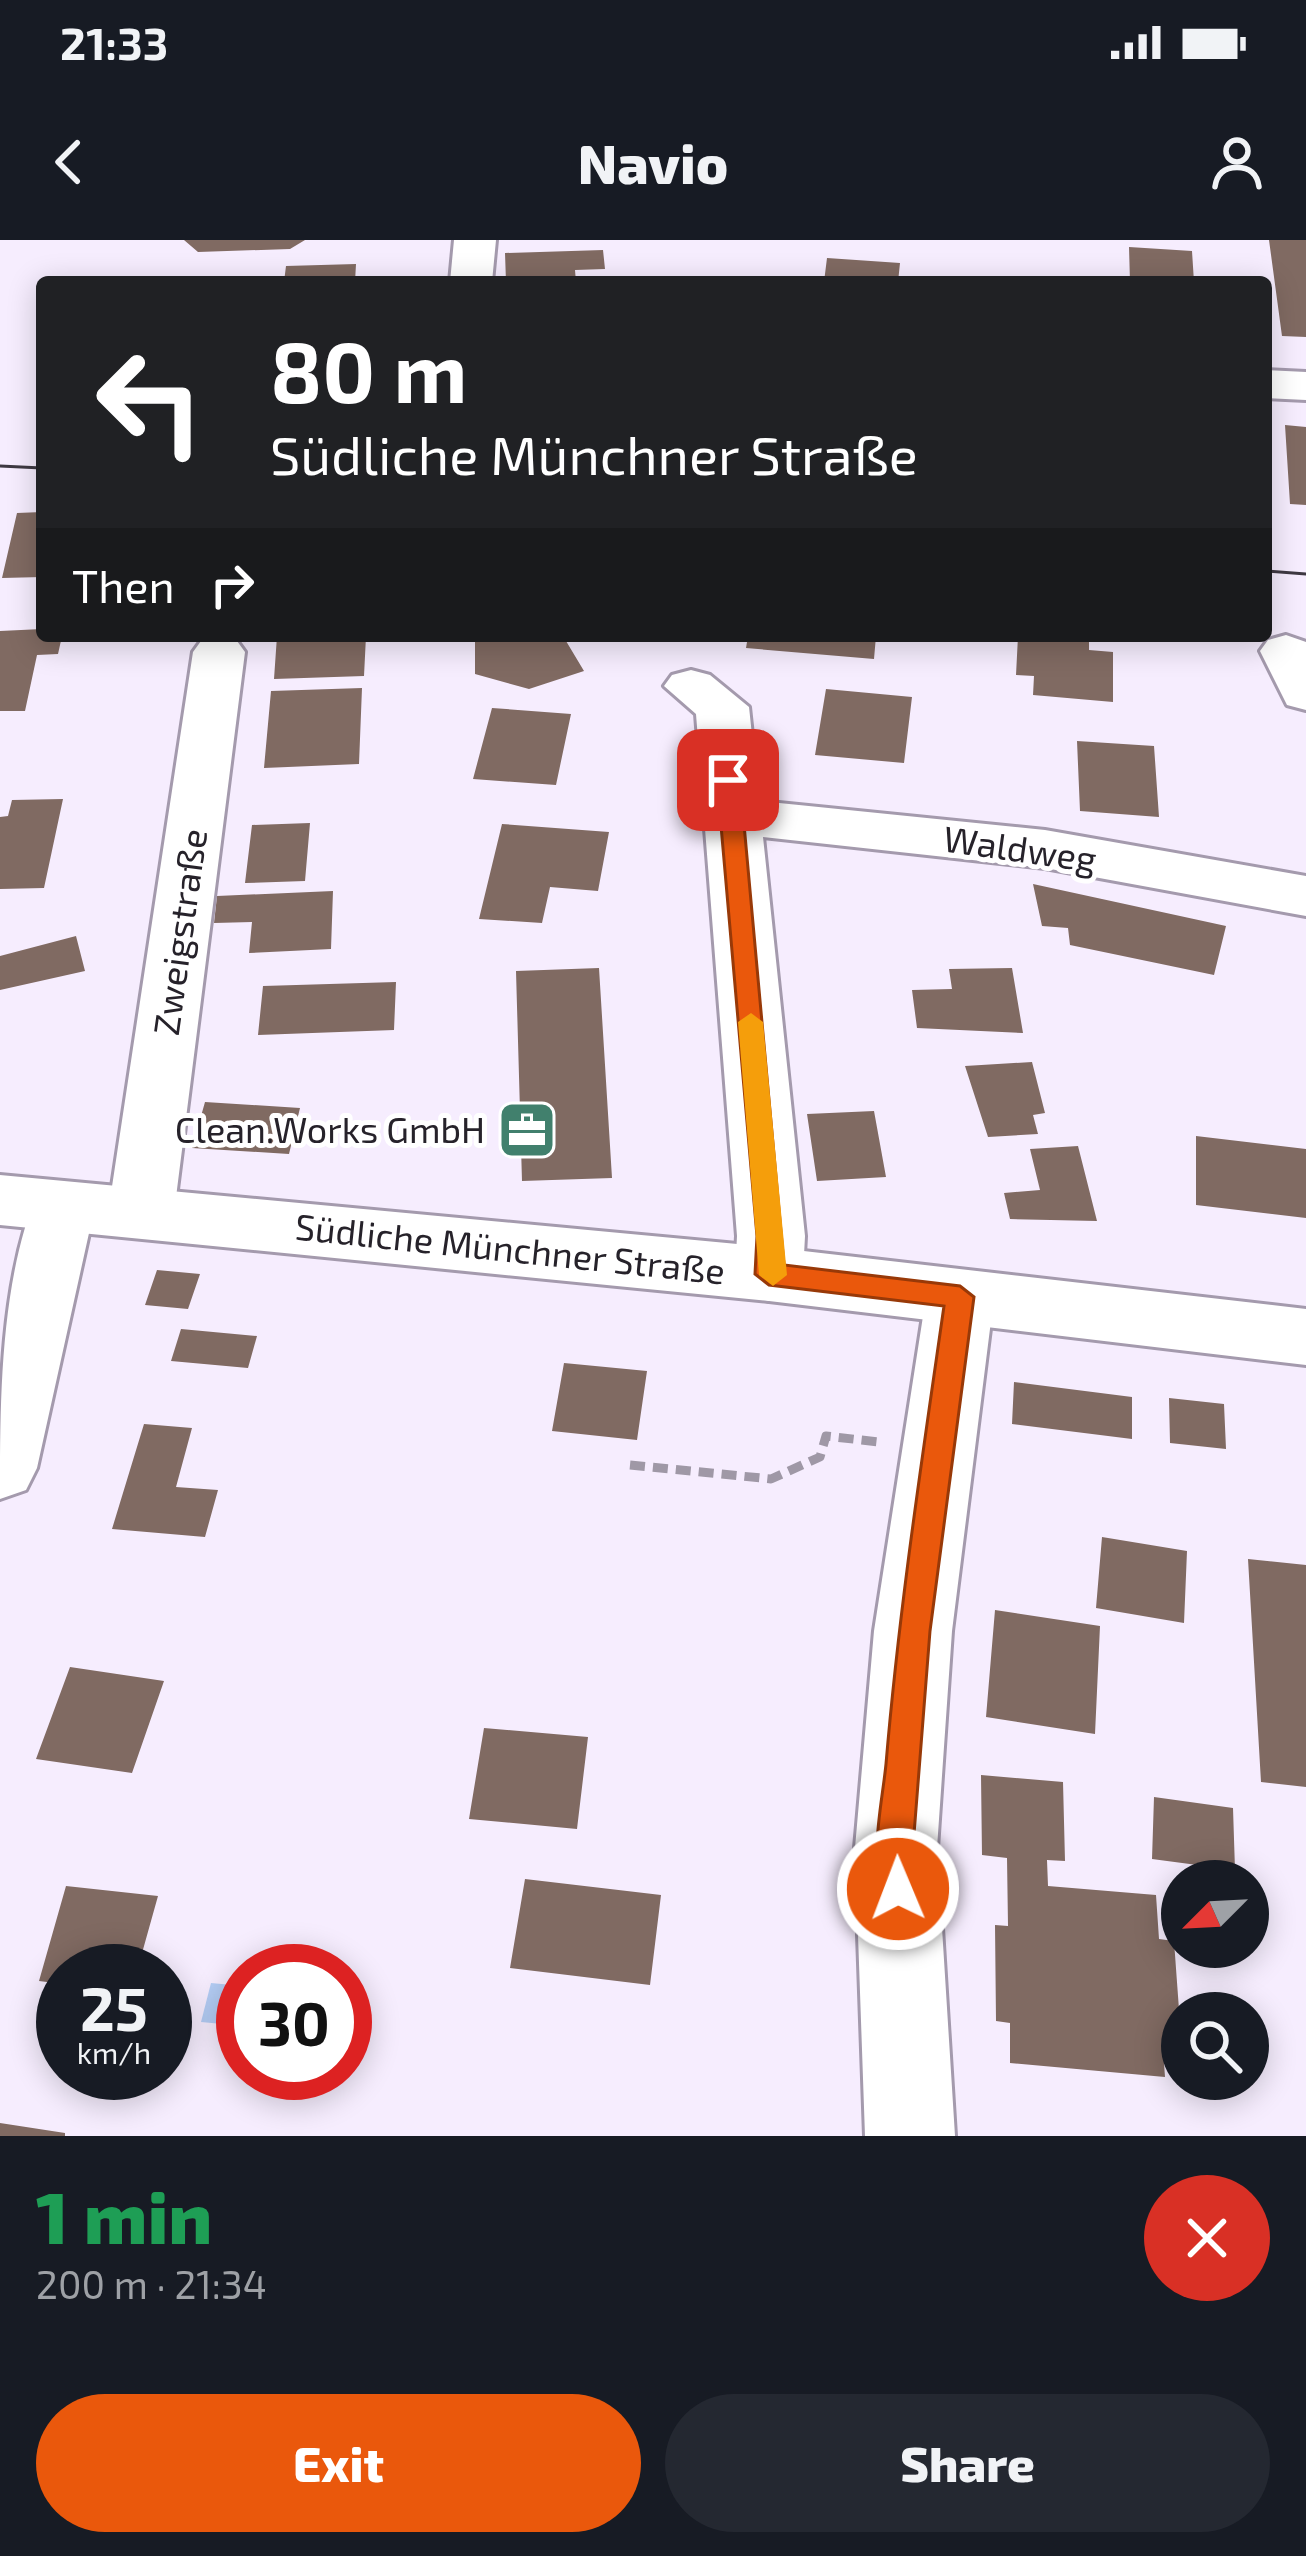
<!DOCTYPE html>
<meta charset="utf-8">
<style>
body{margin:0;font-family:"Exo 2",sans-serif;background:#242831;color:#f1f3f6;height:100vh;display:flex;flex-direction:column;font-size:45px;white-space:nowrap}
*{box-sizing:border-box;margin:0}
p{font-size:39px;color:#9ea1a6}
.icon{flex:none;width:66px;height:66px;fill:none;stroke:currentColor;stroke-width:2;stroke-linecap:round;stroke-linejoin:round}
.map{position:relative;height:1896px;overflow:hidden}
.panel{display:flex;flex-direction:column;background:#171b24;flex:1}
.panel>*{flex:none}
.guide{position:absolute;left:36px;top:36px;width:1236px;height:366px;border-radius:12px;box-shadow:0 6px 30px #0003;background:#202124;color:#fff;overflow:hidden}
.needle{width:78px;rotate:246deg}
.fabs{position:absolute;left:1161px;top:1620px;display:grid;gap:24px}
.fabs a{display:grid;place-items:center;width:108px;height:108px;border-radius:50%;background:#171b24;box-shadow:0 6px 30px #0003;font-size:60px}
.speed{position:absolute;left:36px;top:1704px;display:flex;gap:24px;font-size:60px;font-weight:700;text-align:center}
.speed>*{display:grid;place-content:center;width:156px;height:156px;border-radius:50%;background:#171b24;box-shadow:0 6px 30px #0003;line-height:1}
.speed small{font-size:30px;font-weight:400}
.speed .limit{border:18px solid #d22;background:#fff;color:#111}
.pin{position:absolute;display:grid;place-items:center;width:102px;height:102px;color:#fff;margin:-51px;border-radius:24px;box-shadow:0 6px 18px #0006}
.me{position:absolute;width:132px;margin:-66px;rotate:359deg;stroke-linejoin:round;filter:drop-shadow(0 0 9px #0008)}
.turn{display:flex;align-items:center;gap:42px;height:252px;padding:0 36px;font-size:54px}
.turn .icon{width:156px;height:156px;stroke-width:2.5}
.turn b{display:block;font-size:84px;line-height:102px}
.then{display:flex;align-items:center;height:114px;padding:0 36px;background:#0003;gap:24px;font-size:45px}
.round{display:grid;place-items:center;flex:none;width:126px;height:126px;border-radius:63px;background:#242831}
.headline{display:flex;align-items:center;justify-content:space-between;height:204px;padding:0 36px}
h1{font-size:72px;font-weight:800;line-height:90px;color:#1e9e55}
.action{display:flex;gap:24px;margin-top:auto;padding:24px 36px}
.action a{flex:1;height:138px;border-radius:72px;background:#ea580c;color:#fff;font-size:48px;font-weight:800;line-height:138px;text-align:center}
.action a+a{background:#242831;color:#f1f3f6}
.status{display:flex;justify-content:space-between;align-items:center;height:84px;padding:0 60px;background:#171b24;direction:ltr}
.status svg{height:33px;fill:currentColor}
header{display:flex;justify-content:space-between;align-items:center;height:156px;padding:0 36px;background:#171b24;font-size:54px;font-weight:800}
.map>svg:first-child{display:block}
</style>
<div class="status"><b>21:33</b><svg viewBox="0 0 49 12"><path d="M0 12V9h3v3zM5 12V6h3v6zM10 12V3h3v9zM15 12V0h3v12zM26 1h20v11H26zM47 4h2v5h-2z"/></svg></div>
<header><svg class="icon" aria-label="back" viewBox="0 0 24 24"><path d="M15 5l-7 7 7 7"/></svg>Navio<svg class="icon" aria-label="person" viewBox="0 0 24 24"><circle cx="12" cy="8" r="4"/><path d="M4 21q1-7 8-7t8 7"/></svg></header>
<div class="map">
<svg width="1306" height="1896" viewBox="0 0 1306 1896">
<rect width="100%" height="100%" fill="#f6edfe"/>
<path fill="#b4cdf5" d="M 211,1743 L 243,1746 L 243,1786 L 201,1782 Z"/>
<path fill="#806a62" d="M 184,0 L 305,0 L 290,9 L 198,12 Z
M 1269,0 L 1306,0 L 1306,97 L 1282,96 Z
M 1129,7 L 1192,11 L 1194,42 L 1130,42 Z
M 603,10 L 605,29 L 575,30 L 576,42 L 506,42 L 505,13 Z
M 827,18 L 900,23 L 898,42 L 824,42 Z
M 356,24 L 355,42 L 284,42 L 286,26 Z
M 1285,185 L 1306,187 L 1306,265 L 1290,264 Z
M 42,272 L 42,337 L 2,338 L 17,273 Z
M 42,389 L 42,396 L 62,396 L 58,414 L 37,415 L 25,471 L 0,471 L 0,391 Z
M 277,396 L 366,396 L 364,436 L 274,439 Z
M 475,396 L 563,396 L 584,431 L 529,449 L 475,434 Z
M 748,396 L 876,396 L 874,419 L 746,408 Z
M 1018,396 L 1089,396 L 1089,410 L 1113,412 L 1113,462 L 1033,455 L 1034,436 L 1016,435 Z
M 362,448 L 359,524 L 264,528 L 271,451 Z
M 826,449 L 912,457 L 904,523 L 815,515 Z
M 492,468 L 571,474 L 556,545 L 473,539 Z
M 1077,501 L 1154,506 L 1159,577 L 1080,571 Z
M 63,559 L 44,648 L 0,649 L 0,577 L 8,576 L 12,560 Z
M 310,583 L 305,641 L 245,643 L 252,585 Z
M 502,584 L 609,592 L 598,651 L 550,647 L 542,683 L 479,679 Z
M 1033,644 L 1226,686 L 1214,735 L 1070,705 L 1068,688 L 1042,686 Z
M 333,651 L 331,709 L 249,713 L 252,682 L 214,683 L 217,656 Z
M 76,696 L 85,731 L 0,750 L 0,716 Z
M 599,728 L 612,938 L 522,941 L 516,731 Z
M 1012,728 L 1023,793 L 917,788 L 912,750 L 952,749 L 949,729 Z
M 396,742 L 394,790 L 258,795 L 263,746 Z
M 1032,822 L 1045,873 L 1033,875 L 1038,894 L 988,897 L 965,826 Z
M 205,862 L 300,868 L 289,914 L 192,908 Z
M 874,871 L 886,937 L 817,941 L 807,874 Z
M 1196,896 L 1306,909 L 1306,978 L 1196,965 Z
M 1078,906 L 1097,981 L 1010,979 L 1004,953 L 1040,950 L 1030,909 Z
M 157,1030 L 200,1034 L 188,1069 L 145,1065 Z
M 181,1089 L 257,1096 L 248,1128 L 171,1121 Z
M 564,1123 L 647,1131 L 637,1200 L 552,1191 Z
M 1014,1142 L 1132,1157 L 1132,1199 L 1012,1184 Z
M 1169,1158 L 1224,1164 L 1226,1209 L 1170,1203 Z
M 144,1184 L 192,1188 L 176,1247 L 218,1250 L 205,1297 L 112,1289 Z
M 1102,1297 L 1187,1311 L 1184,1383 L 1096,1368 Z
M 1248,1319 L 1306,1325 L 1306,1547 L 1261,1542 Z
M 995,1370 L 1100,1386 L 1095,1494 L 986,1477 Z
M 70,1427 L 164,1441 L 132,1533 L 36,1519 Z
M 484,1488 L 588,1497 L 577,1589 L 469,1579 Z
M 981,1535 L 1063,1542 L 1065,1621 L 1047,1620 L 1048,1646 L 1156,1655 L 1159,1699 L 1174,1701 L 1181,1797 L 1162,1796 L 1165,1837 L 1010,1823 L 1010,1783 L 996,1781 L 995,1685 L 1008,1686 L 1007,1618 L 982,1615 Z
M 1154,1557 L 1233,1568 L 1235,1630 L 1152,1619 Z
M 525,1639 L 661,1655 L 650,1745 L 510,1728 Z
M 66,1646 L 158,1656 L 137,1731 L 63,1731 L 63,1744 L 39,1741 Z
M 0,1883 L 65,1893 L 65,1896 L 0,1896 Z"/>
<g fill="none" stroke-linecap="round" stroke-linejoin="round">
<defs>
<path id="minor" d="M 454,0 L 496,0 L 492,42 L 450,42 Z
M 1266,130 L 1306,132 L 1306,160 L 1266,158 Z
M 1286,395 L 1306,402 L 1306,470 L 1287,465 L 1260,411 L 1268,400 Z
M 219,396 L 237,401 L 245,412 L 174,973 L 165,991 L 141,998 L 117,991 L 108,973 L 193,412 L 201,401 Z
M 691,430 L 710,435 L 749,467 L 759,561 L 1045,590 L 1306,636 L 1306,676 L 1045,628 L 763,597 L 805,996 L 803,1034 L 793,1053 L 769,1061 L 745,1053 L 735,1034 L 737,996 L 696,474 L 664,446 L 672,435 Z
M 62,941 L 85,948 L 95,966 L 37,1228 L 26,1250 L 0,1259 C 0,1157 0,1041 39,948 Z
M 960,1030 L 984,1038 L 994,1057 L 952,1391 L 937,1608 L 955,1896 L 865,1896 L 855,1608 L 874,1391 L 926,1057 L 936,1038 Z"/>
<path id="major" d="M 0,935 L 769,1007 L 1306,1069 L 1306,1125 L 769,1061 L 0,985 Z"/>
</defs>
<use href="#minor" stroke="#a49aad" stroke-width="6"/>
<use href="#major" stroke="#a49aad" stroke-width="6"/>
<path stroke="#9f98a6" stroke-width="9" stroke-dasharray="15 8" stroke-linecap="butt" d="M 630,1225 L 771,1239 L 820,1217 L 826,1196 L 879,1202"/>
<use href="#minor" fill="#fff" fill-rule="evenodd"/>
<use href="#major" fill="#fff" fill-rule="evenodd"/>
<path stroke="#3e3942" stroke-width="3" d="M 0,226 L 42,228
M 1266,331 L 1306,334"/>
</g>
<path fill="#ea580c" stroke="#983908" stroke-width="3" d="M 728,532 L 740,540 L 784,1025 L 960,1046 L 974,1057 L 930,1391 L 913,1607 L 915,1649 L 910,1661 L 898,1666 L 885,1661 C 868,1621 882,1565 886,1524 C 899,1370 922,1219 944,1066 L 769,1045 L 755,1034 L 757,996 L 717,540 Z"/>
<path fill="#f59e0b" d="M 751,773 L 763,782 L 787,1035 L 773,1046 L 759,1035 L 738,782 Z"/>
<defs>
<symbol id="office-square" viewBox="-11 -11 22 22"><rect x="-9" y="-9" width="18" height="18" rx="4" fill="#41806d" stroke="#fff"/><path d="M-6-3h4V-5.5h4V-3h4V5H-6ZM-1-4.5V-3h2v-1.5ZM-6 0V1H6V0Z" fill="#fff"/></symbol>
</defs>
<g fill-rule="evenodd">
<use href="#office-square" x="494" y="857" width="66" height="66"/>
</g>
<g text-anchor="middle" stroke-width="10" stroke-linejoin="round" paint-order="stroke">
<g font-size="36" fill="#26222a" stroke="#fff">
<text transform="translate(1020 609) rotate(8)" y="13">Waldweg</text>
<text transform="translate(180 692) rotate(-82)" y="13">Zweigstraße</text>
<text transform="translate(510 1009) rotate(6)" y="13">Südliche Münchner Straße</text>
</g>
<g font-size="36" fill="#26222a" stroke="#fff" text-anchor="end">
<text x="485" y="903">Clean.Works GmbH</text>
</g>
</g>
</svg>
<div class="fabs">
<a><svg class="needle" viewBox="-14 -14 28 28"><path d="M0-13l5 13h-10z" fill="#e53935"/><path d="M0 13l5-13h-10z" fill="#9ea1a6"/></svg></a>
<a><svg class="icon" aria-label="search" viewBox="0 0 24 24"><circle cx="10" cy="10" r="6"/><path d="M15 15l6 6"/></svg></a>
</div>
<div class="speed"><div>25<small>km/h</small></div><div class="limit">30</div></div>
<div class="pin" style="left:728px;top:540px;background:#d93025"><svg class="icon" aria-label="arrive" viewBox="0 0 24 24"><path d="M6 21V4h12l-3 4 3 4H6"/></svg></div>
<svg class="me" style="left:898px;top:1649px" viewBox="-20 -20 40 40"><circle r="17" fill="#ea580c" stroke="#fff" stroke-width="3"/><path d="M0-11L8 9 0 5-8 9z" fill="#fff"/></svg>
<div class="guide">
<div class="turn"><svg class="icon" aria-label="left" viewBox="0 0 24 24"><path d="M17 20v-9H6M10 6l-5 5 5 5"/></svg><div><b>80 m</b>Südliche Münchner Straße</div></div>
<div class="then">Then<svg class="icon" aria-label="right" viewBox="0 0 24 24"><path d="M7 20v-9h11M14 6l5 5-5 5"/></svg></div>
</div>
</div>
<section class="panel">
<div class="headline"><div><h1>1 min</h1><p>200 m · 21:34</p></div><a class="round" style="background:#d93025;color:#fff"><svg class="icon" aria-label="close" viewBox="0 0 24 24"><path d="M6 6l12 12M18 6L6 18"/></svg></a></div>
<div class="action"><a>Exit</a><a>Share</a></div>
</section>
